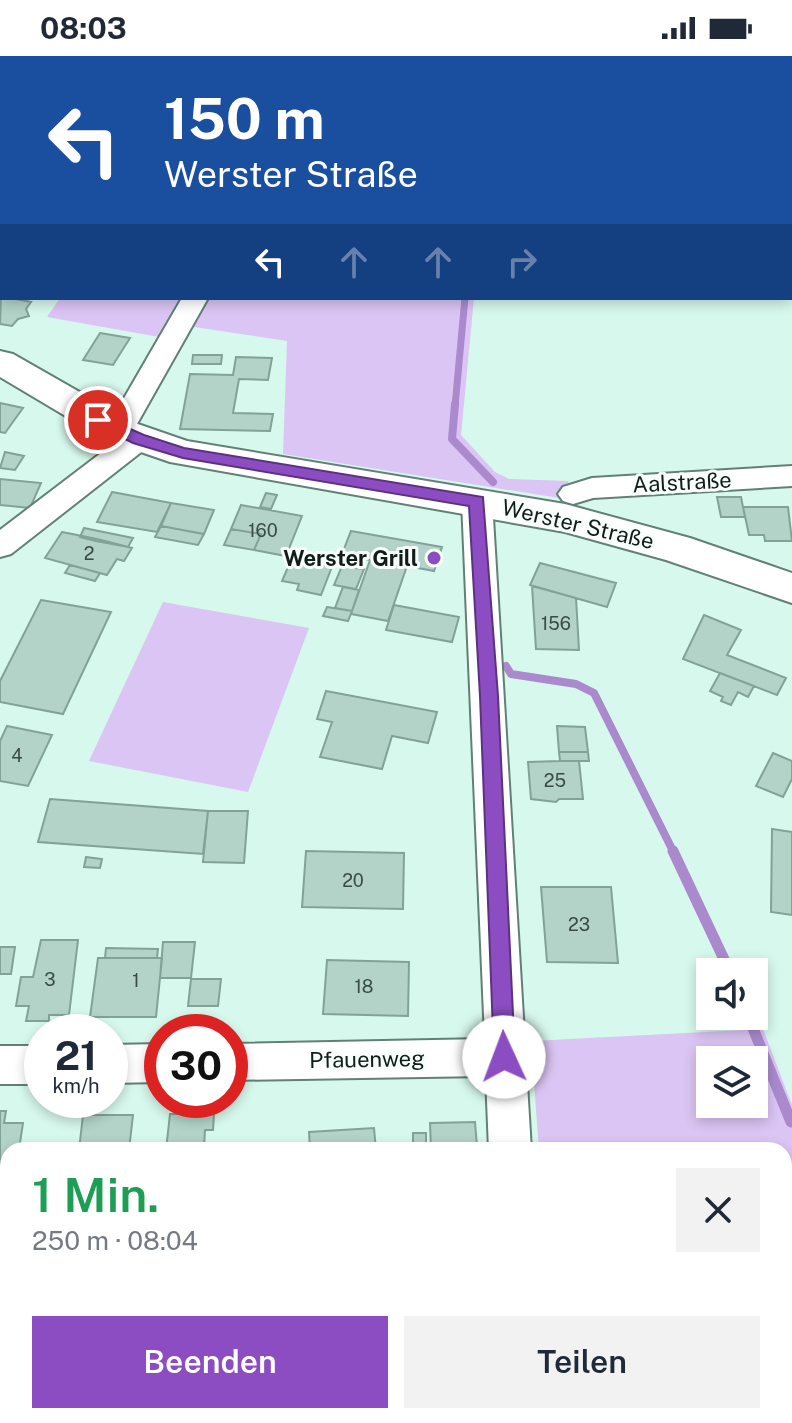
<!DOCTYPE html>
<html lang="de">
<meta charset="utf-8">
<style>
body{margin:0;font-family:"Public Sans",sans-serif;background:#f2f2f3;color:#1f2937;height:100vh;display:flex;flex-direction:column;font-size:30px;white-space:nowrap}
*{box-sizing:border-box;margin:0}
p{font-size:26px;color:#747a83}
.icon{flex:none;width:44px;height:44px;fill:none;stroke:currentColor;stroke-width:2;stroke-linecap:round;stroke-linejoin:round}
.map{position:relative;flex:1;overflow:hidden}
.panel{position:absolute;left:0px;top:1086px;width:792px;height:282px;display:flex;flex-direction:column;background:#fff;border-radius:24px 24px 0 0;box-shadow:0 4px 12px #0003}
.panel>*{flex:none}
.top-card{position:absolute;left:0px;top:0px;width:792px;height:244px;box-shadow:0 4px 12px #0003;background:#1a4fa0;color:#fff;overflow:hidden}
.buttons{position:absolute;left:696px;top:902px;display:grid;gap:16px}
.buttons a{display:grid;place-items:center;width:72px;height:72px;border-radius:0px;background:#fff;box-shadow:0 4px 12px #0003;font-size:40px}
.speed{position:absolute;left:24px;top:958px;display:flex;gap:16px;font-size:40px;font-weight:700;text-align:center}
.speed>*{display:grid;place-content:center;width:104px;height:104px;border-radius:50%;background:#fff;box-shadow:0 4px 12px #0003;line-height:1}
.speed small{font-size:20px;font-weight:400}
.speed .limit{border:12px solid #d22;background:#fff;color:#111}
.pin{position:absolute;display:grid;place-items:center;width:68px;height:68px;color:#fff;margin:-34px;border:4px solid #fff;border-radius:50%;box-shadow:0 2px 8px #0007}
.me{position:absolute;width:88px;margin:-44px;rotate:358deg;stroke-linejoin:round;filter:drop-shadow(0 0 6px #0008)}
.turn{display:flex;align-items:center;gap:28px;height:168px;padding:0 32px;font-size:36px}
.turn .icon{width:104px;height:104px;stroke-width:2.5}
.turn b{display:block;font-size:56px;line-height:68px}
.lanes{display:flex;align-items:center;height:76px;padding:0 32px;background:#0003;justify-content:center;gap:40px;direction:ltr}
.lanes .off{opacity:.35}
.round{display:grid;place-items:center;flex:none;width:84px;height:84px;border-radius:0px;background:#f2f2f3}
.overview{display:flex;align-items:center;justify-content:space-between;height:136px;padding:0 32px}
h1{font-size:48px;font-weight:600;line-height:60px;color:#1e9e55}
.action{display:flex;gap:16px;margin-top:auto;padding:16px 32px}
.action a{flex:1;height:92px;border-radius:0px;background:#8c4dc3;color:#fff;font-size:32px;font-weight:600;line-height:92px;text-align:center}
.action a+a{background:#f2f2f3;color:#1f2937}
.status{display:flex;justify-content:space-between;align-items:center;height:56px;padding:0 40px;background:#fff;direction:ltr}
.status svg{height:22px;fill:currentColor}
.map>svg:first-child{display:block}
</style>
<div class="status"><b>08:03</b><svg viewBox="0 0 49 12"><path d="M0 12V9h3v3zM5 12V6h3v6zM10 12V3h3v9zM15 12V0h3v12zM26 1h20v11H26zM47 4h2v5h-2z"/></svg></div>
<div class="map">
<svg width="792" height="1367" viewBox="0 0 792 1367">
<rect width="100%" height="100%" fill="#d7f8ec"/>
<path fill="#dbc5f4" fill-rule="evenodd" d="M 60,242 L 474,242 L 461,379 L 495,416 L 509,423 L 569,425 L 559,442 L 283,398 L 287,285 L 174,268 L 165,282 L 47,261 Z
M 163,546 L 309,572 L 248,736 L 89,705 Z
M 763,973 L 792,1049 L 792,1367 L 560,1367 L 559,1360 L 784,1360 L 784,1094 L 539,1094 L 531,985 ZM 754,1004 L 754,1048 L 710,1048 L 710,1004 Z"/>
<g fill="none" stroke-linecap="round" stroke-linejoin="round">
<path stroke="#aa8acd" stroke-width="7" d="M 125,2 L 129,0
M 455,350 L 465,242"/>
<path stroke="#aa8acd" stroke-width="8" d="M 455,348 L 452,383 L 493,426
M 506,610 L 511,618 L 576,628 L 594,637 L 674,797"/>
<path stroke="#aa8acd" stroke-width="11" d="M 673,795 L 730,916
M 748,960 L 791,1066"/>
</g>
<path fill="#b3d3c8" stroke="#83a297" stroke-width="2" d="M 1,240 L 31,246 L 26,253 L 29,260 L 18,263 L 12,270 L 0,268 Z
M 100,277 L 130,282 L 113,309 L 83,304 Z
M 193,299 L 222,299 L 221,308 L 192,308 Z
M 236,301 L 272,302 L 268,324 L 239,323 L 233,357 L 273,358 L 270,375 L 180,373 L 190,318 L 233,319 Z
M 0,347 L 23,352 L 5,377 L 0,376 Z
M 5,396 L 24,400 L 15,414 L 0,412 Z
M 0,423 L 41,427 L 30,452 L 0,449 Z
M 112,436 L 171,447 L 157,476 L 97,466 Z
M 266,437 L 277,439 L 271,453 L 260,451 Z
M 717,441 L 741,441 L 745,461 L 721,461 Z
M 171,447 L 214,454 L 204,478 L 161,470 Z
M 241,449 L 302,460 L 286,500 L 254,494 L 261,478 L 231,473 Z
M 743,451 L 788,451 L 792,485 L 765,485 L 764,479 L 749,479 Z
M 161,470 L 204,478 L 198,489 L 155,481 Z
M 84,472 L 133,482 L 128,491 L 96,485 L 80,481 Z
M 231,473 L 261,478 L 254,494 L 224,489 Z
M 351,475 L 442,491 L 434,515 L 407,510 L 388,565 L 351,558 L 370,504 L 342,498 Z
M 62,476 L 97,483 L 132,492 L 124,505 L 117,503 L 107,519 L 45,502 Z
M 295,495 L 335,503 L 321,539 L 297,534 L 299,528 L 282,525 Z
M 540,507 L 616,527 L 607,551 L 530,529 Z
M 70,509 L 100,517 L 95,525 L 65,517 Z
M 342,510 L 364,513 L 356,533 L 334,529 Z
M 532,530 L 576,542 L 579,594 L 536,593 Z
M 343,531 L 359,534 L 352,555 L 335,552 Z
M 41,544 L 111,556 L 63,658 L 0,646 L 0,625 Z
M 394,549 L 459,561 L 452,586 L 386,574 Z
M 327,551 L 352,555 L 348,565 L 323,560 Z
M 704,559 L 741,574 L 727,599 L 786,622 L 777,639 L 683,603 Z
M 720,617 L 754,630 L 748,641 L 738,636 L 731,649 L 721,645 L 723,641 L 710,635 Z
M 326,635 L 437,656 L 428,687 L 392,680 L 382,713 L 320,701 L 332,666 L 317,663 Z
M 7,670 L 52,679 L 28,730 L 0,725 L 0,685 Z
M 557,670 L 585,671 L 588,696 L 559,696 Z
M 559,696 L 588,696 L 589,705 L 560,705 Z
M 773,697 L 792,705 L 792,723 L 783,741 L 756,730 Z
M 560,705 L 579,705 L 583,743 L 559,743 L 556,746 L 531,743 L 528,706 Z
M 50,743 L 208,755 L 203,798 L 38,786 Z
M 208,755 L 248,755 L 244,807 L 203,806 Z
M 772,773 L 792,776 L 792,859 L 771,856 Z
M 306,795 L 404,797 L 403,853 L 302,851 Z
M 86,801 L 102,803 L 100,812 L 84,811 Z
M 541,831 L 611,831 L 618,907 L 547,906 Z
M 41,884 L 78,884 L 69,959 L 49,959 L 49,965 L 26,965 L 29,950 L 16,950 L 21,921 L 33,921 Z
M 163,886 L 195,886 L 191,922 L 160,922 Z
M 0,891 L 15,891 L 11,918 L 0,918 Z
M 106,892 L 158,893 L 157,902 L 105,902 Z
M 98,902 L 162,902 L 156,961 L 90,961 Z
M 327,904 L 409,906 L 408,960 L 323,958 Z
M 191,923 L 221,923 L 218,950 L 188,950 Z
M 0,1055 L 6,1055 L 4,1067 L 23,1067 L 19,1094 L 8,1094 L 8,1110 L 0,1110 Z
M 170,1058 L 214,1058 L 213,1074 L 205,1074 L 204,1091 L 223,1091 L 222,1094 L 166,1094 Z
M 83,1059 L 133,1059 L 129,1094 L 79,1094 Z
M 475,1066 L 477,1090 L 466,1090 L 466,1094 L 431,1094 L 430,1067 Z
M 374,1072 L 376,1094 L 310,1094 L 309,1076 Z
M 413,1077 L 426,1077 L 426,1094 L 413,1094 Z
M 436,1360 L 486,1360 L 487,1367 L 437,1367 Z"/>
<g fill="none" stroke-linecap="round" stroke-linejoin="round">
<defs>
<path id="minor" d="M 340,0 L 364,0 L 339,2 Z
M 587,0 L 625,0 L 626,2 L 588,2 Z
M 727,0 L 756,0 L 726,2 Z
M 0,24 L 2,25 L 2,39 L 0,38 Z
M 182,242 L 208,242 L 133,375 L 149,376 L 153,383 L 149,390 L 11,498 L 0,501 L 0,474 L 118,384 L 109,382 L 105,375 Z
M 792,410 L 792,430 L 593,442 L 573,448 L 563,445 L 558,438 L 563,431 L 592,422 Z
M 477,435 L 488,438 L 492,445 L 531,1094 L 489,1094 L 486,1020 L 230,1024 L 230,988 L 485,983 L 462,445 L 466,438 Z
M 162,988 L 162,1026 L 110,1027 L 110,989 Z
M 0,990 L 42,990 L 42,1028 L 0,1028 Z
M 503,1360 L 549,1360 L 549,1367 L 503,1367 Z"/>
<path id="secondary" d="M 0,295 L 13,298 L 132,366 L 187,385 L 565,448 L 690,482 L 792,517 L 792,547 L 666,504 L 565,476 L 170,406 L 106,384 L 0,321 Z"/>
</defs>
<use href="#minor" stroke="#628076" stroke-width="4"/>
<use href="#secondary" stroke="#628076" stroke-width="4"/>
<use href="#minor" fill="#fff" fill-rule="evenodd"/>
<use href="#secondary" fill="#fff" fill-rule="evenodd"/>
</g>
<path fill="#8c4dc3" stroke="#5b327f" stroke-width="2" d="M 98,359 L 144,379 L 184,392 L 483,441 L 498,640 L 515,1001 L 512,1008 L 504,1011 L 497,1008 L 494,1001 L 480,640 L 469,450 L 183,402 L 133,387 L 93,367 L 93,360 Z"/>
<circle fill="#8c4dc3" stroke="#f8fefc" stroke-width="3" cx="434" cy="502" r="8"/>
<g text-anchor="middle" stroke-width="6" stroke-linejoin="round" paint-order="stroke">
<g font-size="18" fill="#3a4a45">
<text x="263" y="481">160</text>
<text x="89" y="504">2</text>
<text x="556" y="574">156</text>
<text x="17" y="706">4</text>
<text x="555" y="731">25</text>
<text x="353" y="831">20</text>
<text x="579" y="875">23</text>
<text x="50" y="930">3</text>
<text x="136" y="931">1</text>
<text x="364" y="937">18</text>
</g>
<g font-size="22" fill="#111d19" stroke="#f8fefc">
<text transform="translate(682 426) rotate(-3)" y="8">Aalstraße</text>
<text transform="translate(578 468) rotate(13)" y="8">Werster Straße</text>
<text transform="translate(367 1003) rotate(-1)" y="8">Pfauenweg</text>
</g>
<g font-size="22" font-weight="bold" fill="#111d19" stroke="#f8fefc" text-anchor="end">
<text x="418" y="510">Werster Grill</text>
</g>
</g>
</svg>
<div class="buttons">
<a><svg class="icon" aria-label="sound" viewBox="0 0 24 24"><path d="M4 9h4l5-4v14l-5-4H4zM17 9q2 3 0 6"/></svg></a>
<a><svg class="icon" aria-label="layers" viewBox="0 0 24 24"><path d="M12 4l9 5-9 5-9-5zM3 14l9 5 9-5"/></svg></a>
</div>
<div class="speed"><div>21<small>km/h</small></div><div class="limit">30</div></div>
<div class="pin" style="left:98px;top:364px;background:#d93025"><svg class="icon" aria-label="arrive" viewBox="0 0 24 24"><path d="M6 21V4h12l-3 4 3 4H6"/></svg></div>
<svg class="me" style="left:504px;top:1001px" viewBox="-20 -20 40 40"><circle r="19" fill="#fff"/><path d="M0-13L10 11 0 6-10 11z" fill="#8c4dc3"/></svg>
<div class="top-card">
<div class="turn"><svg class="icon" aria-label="left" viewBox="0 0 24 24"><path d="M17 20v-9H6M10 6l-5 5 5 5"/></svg><div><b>150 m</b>Werster Straße</div></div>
<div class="lanes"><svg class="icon" aria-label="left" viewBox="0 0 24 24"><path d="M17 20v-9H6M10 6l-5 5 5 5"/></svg><svg class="icon off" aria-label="ahead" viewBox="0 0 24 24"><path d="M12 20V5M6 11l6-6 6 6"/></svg><svg class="icon off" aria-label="ahead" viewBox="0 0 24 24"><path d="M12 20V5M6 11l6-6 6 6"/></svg><svg class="icon off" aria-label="right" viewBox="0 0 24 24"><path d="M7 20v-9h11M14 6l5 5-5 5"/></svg></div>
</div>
<section class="panel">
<div class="overview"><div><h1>1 Min.</h1><p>250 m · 08:04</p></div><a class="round"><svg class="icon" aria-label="close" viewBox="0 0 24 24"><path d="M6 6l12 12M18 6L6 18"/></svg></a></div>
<div class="action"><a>Beenden</a><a>Teilen</a></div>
</section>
</div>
